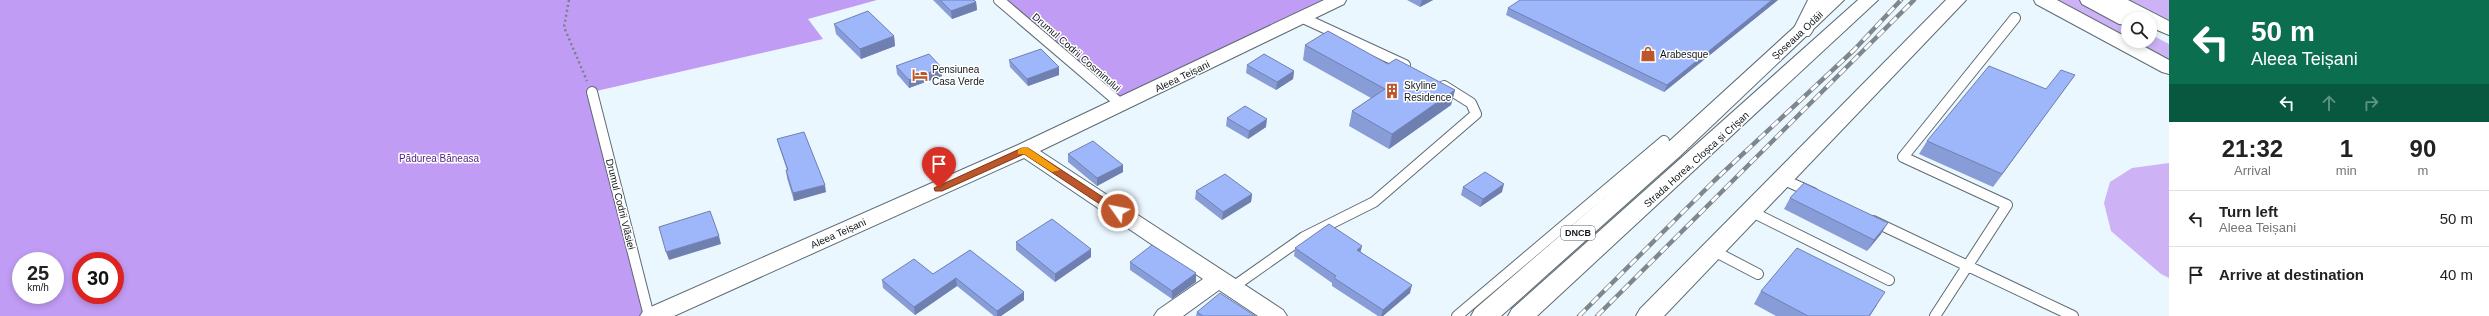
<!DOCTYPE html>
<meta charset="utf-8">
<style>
body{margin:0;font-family:Helvetica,sans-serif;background:#f6f6f6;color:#222;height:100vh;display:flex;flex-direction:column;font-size:15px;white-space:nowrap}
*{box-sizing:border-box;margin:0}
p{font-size:13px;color:#767676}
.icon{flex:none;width:22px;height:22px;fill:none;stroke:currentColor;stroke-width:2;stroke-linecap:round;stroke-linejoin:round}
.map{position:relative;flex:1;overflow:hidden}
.drawer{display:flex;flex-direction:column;background:#fff;width:320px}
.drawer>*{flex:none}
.top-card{background:#0b6e4f;color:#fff;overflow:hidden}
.fabs{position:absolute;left:2121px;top:12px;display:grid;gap:8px}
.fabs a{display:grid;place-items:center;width:36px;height:36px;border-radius:50%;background:#fff;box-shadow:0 2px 6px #0003;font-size:20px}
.speed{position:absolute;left:12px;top:252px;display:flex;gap:8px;font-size:20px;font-weight:700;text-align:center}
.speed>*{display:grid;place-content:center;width:52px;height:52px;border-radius:50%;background:#fff;box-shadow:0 2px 6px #0003;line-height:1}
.speed small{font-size:10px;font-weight:400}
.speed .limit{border:6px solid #d22;background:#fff;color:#111}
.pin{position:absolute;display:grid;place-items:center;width:34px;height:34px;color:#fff;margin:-41px -17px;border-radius:50% 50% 50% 0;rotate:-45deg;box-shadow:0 0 4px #0007}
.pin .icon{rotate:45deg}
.me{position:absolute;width:44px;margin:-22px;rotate:303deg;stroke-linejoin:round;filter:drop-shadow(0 0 3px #0008)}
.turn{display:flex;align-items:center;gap:14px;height:84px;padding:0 16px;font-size:18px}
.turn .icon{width:52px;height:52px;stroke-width:2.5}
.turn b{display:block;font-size:28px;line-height:34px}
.lanes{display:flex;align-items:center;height:38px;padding:0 16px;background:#0003;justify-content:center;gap:20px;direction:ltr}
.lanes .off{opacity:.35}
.eta{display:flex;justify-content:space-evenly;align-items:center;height:68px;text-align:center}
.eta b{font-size:24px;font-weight:700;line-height:28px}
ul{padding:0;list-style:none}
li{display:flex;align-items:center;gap:12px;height:56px;padding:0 16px;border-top:1px solid #e0e0e0}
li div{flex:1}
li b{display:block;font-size:15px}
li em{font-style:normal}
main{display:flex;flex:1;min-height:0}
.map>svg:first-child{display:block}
</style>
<main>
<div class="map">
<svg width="2169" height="316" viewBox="0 0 2169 316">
<rect width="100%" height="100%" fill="#ebf7ff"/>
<path fill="#cdb3f5" d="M 2043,0 L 2088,0 L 2128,22 L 2128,41 L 2150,41 L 2150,34 L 2169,44 L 2169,68 Z
M 2114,0 L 2169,0 L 2169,29 Z
M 2169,163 L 2169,278 L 2161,274 L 2111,231 L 2104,203 L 2110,182 L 2132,168 Z"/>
<path fill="#c09cf4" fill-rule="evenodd" d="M 0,0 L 877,0 L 808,19 L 823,39 L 592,92 L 649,316 L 0,316 ZM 21,261 L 55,261 L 55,295 L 21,295 ZM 81,261 L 115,261 L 115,295 L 81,295 Z
M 999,0 L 1338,0 L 1122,105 Z"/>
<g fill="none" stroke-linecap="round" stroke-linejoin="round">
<defs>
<path id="service" d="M 999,0 L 1122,105
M 1303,18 L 1405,65
M 592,92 L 649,316
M 1782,179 L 1813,193
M 1750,211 L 1889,280
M 1873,221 L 2073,316
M 1712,250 L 1758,274
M 1233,287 L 1304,237 L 1374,202 L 1476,114 L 1471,103 L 1444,86
M 1457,316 L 1664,141
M 1935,316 L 2007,205 L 1903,157 L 2015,18"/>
<path id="minor" d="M 1324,0 L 1346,0 L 1344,4 L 1040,151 L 1283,310 L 1287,316 L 1258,316 L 1219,290 L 1183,316 L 1154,316 L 1158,310 L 1203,279 L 1024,158 L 674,316 L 640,316 L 644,310 L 1018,145 Z"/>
<path id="tertiary" d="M 1946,0 L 1966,0 L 1664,316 L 1636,316 L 1640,309 Z
M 2034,0 L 2057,0 L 2128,38 L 2128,41 L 2134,41 L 2169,60 L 2169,74 L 2162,72 L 2036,4 Z"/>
<path id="primary" d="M 1824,0 L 1844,0 L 1680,156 L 1501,316 L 1471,316 L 1475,309 L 1664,146 Z
M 1858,0 L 1878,0 L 1537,316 L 1508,316 L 1512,309 Z"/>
<path id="trunk" d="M 1808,0 L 1826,0 L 1812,32 L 1809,36 L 1795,36 L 1792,32 Z
M 2080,0 L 2128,0 L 2169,21 L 2169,35 L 2150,27 L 2150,19 L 2128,19 L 2128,25 L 2119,24 L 2082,4 Z"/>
</defs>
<use href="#service" stroke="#5e6b73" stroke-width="12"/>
<use href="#minor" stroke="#5e6b73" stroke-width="2"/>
<use href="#tertiary" stroke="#5e6b73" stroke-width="2"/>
<use href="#primary" stroke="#5e6b73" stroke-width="2"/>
<use href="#trunk" stroke="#5e6b73" stroke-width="2"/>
<path stroke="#798187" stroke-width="2.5" stroke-dasharray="2 3" stroke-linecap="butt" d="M 569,0 L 564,27 L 587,81"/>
<use href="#service" stroke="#fff" stroke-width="10"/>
<use href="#minor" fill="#fff" fill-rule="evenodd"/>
<use href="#tertiary" fill="#fff" fill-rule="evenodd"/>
<use href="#primary" fill="#fff" fill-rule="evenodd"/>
<use href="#trunk" fill="#fff" fill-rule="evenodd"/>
<defs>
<path id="rail" d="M 1579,316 L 1715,180 L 1854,50 L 1901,0
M 1597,316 L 1914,0"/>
</defs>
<use href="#rail" stroke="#7e878d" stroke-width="4.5"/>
<use href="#rail" stroke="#fff" stroke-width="3" stroke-dasharray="9" stroke-linecap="butt"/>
</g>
<path fill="#889dd8" d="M 933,0 L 974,0 L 976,2 L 977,10 L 952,19 Z
M 1407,0 L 1433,0 L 1420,7 Z
M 1778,0 L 1664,92 L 1506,15 L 1508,8 Z
M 834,24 L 894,36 L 895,46 L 861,59 L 836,34 Z
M 1305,45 L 1388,64 L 1455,90 L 1451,105 L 1389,149 L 1349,126 L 1352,111 L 1371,98 L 1303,60 Z
M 1009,60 L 1059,75 L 1028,86 L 1010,67 Z
M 1247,65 L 1294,71 L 1293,79 L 1276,90 L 1246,73 Z
M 896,66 L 942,76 L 909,88 L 897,74 Z
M 2075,75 L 2066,87 L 1993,187 L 1919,154 L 1927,141 L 2046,89 Z
M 1227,118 L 1266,127 L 1248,139 L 1226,126 Z
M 777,139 L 826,192 L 794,201 L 787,178 L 786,170 L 787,170 L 779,146 Z
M 1068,154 L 1123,165 L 1123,172 L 1097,186 L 1068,162 Z
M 1463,187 L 1502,192 L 1480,207 L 1461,195 Z
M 1196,191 L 1252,194 L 1251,202 L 1222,220 L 1195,199 Z
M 1790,198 L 1881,234 L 1867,251 L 1784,209 Z
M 1016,242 L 1091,257 L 1055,282 L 1016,250 Z
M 1295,248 L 1361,252 L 1410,293 L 1383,316 L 1378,316 L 1332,286 L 1332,283 L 1294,256 Z
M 970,250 L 1024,300 L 1001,316 L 994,316 L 957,286 L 915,315 L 883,288 L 882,280 L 933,274 Z
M 1130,262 L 1196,282 L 1172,299 L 1130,270 Z
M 1761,291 L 1877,305 L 1870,316 L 1776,316 L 1754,304 Z
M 1197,312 L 1255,316 L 1196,316 Z"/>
<path fill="#6f80b0" d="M 1422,0 L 1433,0 L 1420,7 Z
M 1772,0 L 1778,0 L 1664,92 L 1667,85 Z
M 976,2 L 977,10 L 952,19 L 951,11 Z
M 894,36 L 895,46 L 861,59 L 860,49 Z
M 1059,67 L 1059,75 L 1028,86 L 1027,79 Z
M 942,68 L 942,76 L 909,88 L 909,80 Z
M 1294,71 L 1293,79 L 1276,90 L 1277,82 Z
M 2075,75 L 2066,87 L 1993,187 L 2002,174 Z
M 1455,90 L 1451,105 L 1389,149 L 1392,134 Z
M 1267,119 L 1266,127 L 1248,139 L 1249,131 Z
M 1123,165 L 1123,172 L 1097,186 L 1097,178 Z
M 1504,184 L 1502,192 L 1480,207 L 1483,199 Z
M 825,185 L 826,192 L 794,201 L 793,193 Z
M 1252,194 L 1251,202 L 1222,220 L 1223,212 Z
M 1888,223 L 1881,234 L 1867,251 L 1874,240 Z
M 719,236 L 721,244 L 669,260 L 666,252 Z
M 1362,246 L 1360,254 L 1357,250 Z
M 1091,249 L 1091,257 L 1055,282 L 1055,274 Z
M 1196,273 L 1196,282 L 1172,299 L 1172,291 Z
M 956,278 L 957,286 L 915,315 L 914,307 Z
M 1412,285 L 1410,293 L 1383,316 L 1381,316 L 1383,310 Z
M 1024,292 L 1024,300 L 1001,316 L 997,316 L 997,311 Z"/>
<path fill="#9eb7fb" stroke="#6f80b0" d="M 940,0 L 974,0 L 976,2 L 951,11 Z
M 1520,0 L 1772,0 L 1667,85 L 1508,8 Z
M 868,11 L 894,36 L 860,49 L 834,24 Z
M 1328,31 L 1388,64 L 1396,59 L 1455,90 L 1392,134 L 1352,111 L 1385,89 L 1305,45 Z
M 1041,49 L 1059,67 L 1027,79 L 1009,60 Z
M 929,54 L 942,68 L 909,80 L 896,66 Z
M 1264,54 L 1294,71 L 1277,82 L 1247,65 Z
M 1989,66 L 2046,89 L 2061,70 L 2075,75 L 2002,174 L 1927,141 Z
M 1245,106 L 1267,119 L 1249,131 L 1227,118 Z
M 804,132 L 825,185 L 793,193 L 786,170 L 788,170 L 777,139 Z
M 1093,141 L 1123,165 L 1097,178 L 1068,154 Z
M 1485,172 L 1504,184 L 1483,199 L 1463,187 Z
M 1225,174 L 1252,194 L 1223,212 L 1196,191 Z
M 1804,183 L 1888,223 L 1874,240 L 1790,198 Z
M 710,211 L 719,236 L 666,252 L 659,227 Z
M 1052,219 L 1091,249 L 1055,274 L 1016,242 Z
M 1329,224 L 1362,246 L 1357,250 L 1412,285 L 1383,310 L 1334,278 L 1336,276 L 1295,248 Z
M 1152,245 L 1196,273 L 1172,291 L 1130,262 Z
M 1797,248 L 1885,292 L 1869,316 L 1808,316 L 1761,291 Z
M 970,250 L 1024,292 L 997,311 L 956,278 L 914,307 L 882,280 L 914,259 L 933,274 Z
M 1220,293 L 1255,316 L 1203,316 L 1197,312 Z"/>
<path fill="#bd562a" stroke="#7b381b" d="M 1022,148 L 1028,148 L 1121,209 L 1121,214 L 1115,214 L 1024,154 L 942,191 L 935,191 L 934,188 Z"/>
<path fill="#f59e0b" d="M 1022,148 L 1028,148 L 1060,170 L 1052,172 L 1024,154 L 1018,154 L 1018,150 Z"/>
<defs>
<symbol id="shop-bare" viewBox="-9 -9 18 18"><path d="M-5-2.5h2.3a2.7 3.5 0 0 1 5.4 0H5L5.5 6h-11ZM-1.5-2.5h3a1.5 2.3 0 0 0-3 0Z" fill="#bd562a" stroke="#fff" stroke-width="2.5" paint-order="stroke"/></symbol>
<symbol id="hotel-bare" viewBox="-9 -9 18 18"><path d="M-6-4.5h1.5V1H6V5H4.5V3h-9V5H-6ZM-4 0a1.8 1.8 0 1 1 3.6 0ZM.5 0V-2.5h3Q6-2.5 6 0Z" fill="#bd562a" stroke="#fff" stroke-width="2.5" paint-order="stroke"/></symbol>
<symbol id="building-bare" viewBox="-9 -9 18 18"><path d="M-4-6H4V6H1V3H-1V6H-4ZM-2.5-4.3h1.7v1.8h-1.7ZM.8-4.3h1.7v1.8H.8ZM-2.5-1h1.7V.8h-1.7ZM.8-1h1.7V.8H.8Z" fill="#bd562a" stroke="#fff" stroke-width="2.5" paint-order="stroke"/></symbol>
</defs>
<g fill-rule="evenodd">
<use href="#shop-bare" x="1637" y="43" width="22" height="22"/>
<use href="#hotel-bare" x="909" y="64" width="22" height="22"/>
<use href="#building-bare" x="1381" y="80" width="22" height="22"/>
</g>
<g text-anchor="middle" stroke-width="3" stroke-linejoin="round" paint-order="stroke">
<rect fill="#fff" stroke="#595d5f" stroke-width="1" x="1561" y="226" width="34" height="14" rx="3"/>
<g font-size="9" font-weight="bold" fill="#12171b">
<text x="1578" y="236">DNCB</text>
</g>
<g font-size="10" fill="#12171b" stroke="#fff">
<text transform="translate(1797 35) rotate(-43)" y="4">Șoseaua Odăii</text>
<text transform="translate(1077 52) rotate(41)" y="4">Drumul Codrii Cosminului</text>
<text transform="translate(1182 76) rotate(-26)" y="4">Aleea Teișani</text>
<text transform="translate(1696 159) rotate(-42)" y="4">Strada Horea, Cloșca și Crișan</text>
<text transform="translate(621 204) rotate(76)" y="4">Drumul Codrii Vlăsiei</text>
<text transform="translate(838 233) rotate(-24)" y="4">Aleea Teișani</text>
</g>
<g font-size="10" fill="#12171b" stroke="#fff" text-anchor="start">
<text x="1660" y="58">Arabesque</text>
<text x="932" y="73">Pensiunea<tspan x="932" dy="12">Casa Verde</tspan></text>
<text x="1404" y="89">Skyline<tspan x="1404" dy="12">Residence</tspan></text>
</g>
<g font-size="10" fill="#501d81" stroke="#fff">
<text x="439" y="162">Pădurea Băneasa</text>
</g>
</g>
</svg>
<div class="fabs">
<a><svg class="icon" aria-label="search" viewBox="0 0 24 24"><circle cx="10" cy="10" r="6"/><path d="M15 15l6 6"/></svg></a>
</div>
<div class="speed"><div>25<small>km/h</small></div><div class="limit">30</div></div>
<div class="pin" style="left:939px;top:188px;background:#d93025"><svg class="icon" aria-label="arrive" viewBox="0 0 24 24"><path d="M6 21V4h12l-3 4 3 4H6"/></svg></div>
<svg class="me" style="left:1118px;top:211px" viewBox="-20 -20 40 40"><circle r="17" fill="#bd562a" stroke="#fff" stroke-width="3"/><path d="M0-11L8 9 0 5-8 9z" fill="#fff"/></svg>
</div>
<section class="drawer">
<div class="top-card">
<div class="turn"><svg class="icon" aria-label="left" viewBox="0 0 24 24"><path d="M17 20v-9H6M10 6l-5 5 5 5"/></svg><div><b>50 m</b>Aleea Teișani</div></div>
<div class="lanes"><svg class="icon" aria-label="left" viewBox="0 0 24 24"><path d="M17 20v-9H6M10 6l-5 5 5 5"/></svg><svg class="icon off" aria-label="ahead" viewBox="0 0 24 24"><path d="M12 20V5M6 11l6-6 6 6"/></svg><svg class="icon off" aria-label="right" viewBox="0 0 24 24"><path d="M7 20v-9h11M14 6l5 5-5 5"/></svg></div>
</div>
<div class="eta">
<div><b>21:32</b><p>Arrival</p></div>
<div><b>1</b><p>min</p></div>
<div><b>90</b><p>m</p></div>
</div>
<ul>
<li><svg class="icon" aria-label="left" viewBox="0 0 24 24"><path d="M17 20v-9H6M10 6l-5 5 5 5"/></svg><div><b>Turn left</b><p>Aleea Teișani</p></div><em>50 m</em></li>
<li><svg class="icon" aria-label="arrive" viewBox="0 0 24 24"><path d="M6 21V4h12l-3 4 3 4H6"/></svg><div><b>Arrive at destination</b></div><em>40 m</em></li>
</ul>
</section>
</main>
